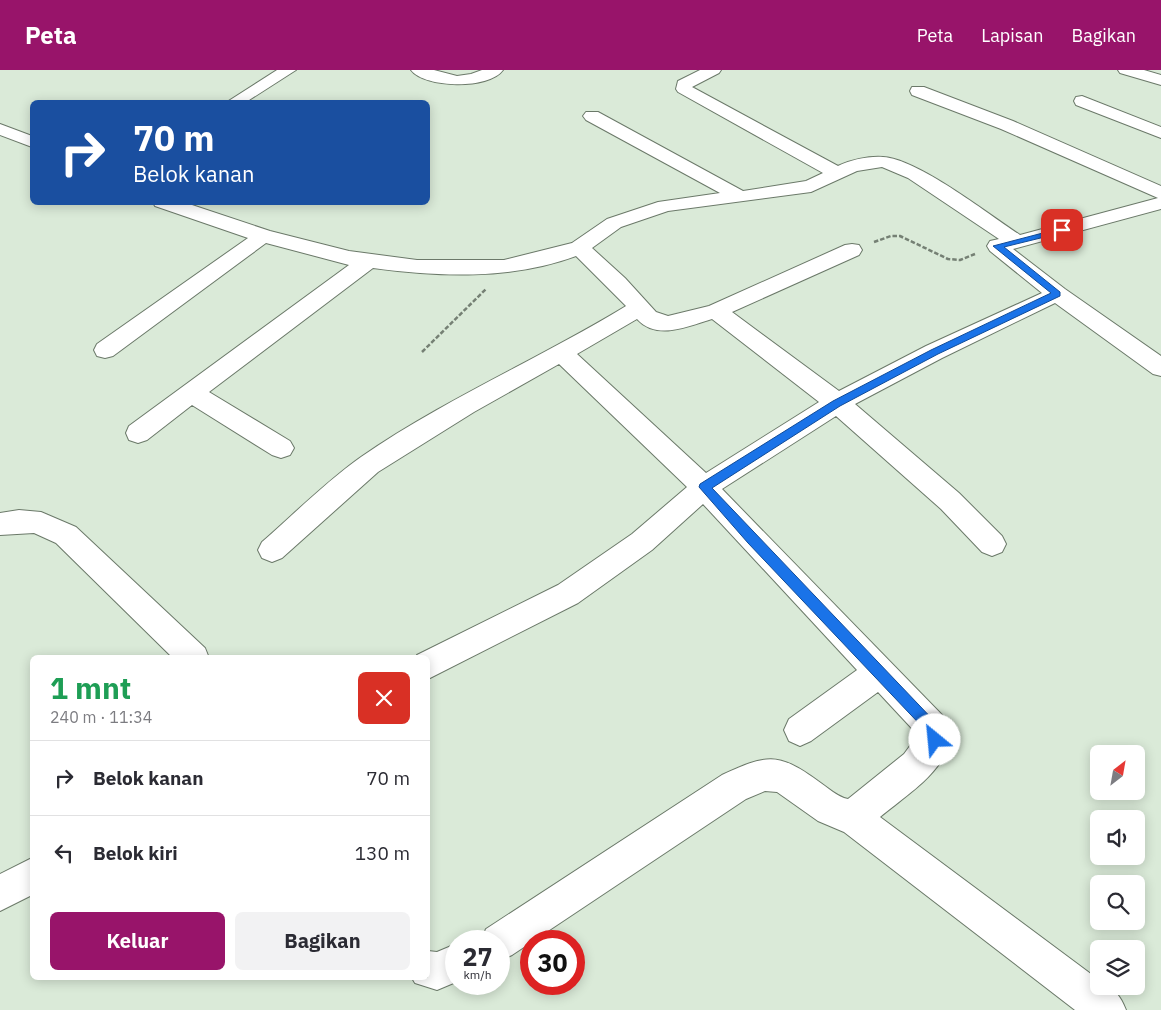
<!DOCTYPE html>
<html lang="id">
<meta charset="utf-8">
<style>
body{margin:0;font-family:"IBM Plex Sans",sans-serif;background:#f2f2f3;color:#2b2b33;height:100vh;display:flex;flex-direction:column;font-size:19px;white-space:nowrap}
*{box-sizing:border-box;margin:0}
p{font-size:16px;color:#7c7c81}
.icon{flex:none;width:28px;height:28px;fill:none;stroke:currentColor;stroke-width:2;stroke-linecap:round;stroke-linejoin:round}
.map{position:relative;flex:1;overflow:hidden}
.side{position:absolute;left:30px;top:585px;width:400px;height:325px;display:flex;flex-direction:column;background:#fff;border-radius:8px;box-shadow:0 2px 12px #0003}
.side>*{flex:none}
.top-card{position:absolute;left:30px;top:30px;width:400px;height:105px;border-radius:8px;box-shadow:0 2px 12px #0003;background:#1a4fa0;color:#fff;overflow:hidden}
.needle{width:32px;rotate:31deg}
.buttons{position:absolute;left:1090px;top:675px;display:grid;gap:10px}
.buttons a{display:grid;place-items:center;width:55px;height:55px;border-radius:8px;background:#fff;box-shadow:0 2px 12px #0003;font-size:25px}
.speed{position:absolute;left:445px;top:860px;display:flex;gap:10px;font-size:25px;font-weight:700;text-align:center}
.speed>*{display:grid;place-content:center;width:65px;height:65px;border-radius:50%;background:#fff;box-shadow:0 2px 12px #0003;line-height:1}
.speed small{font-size:12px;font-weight:400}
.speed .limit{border:8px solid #d22;background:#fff;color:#111}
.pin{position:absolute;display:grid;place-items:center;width:42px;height:42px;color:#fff;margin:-21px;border-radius:10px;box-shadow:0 2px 8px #0006}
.me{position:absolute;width:55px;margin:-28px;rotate:332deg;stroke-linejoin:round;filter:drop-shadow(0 0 4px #0008)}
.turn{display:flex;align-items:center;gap:18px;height:105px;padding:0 20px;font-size:22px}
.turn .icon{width:65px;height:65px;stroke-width:2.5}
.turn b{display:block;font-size:35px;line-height:42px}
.round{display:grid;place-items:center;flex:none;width:52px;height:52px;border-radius:8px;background:#f2f2f3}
.headline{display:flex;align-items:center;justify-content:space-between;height:85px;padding:0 20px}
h1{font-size:30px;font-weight:800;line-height:38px;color:#1e9e55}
.button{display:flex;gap:10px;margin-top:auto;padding:10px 20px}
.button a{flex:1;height:58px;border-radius:8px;background:#98146a;color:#fff;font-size:20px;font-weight:800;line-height:58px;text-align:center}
.button a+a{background:#f2f2f3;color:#2b2b33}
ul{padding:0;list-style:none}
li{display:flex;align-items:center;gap:15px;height:75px;padding:0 20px;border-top:1px solid #e1e1e2}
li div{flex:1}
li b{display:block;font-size:19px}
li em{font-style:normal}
header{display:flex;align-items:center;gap:30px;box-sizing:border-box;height:70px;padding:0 25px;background:#98146a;color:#fff}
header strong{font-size:24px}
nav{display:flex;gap:28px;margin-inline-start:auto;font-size:18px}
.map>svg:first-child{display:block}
</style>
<header>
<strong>Peta</strong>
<nav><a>Peta</a><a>Lapisan</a><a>Bagikan</a></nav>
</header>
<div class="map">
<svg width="1161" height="940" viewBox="0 0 1161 940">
<rect width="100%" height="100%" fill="#daead8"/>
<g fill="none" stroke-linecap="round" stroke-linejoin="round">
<defs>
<path id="minor" d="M 277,0 L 296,0 L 246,32 L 227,32 Z
M 411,0 L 434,0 L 457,6 L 471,4 L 482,0 L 503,0 C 489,20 424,18 411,0 Z
M 700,0 L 721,0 L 719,3 L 692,17 L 838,96 C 850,90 868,86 883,87 C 918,89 988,144 1020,165 L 1158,128 L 1001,59 L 912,25 L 910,21 L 912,17 L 924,17 L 1013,51 L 1161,116 L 1161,139 L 1013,179 L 1065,219 L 1161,286 L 1161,306 L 1153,304 L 1055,233 L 942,288 L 855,334 L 959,423 L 1002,466 L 1006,474 L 1002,482 L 992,486 L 982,482 L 941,439 L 836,346 L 722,419 L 946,649 C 964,691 907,724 880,747 L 1099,910 L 1099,916 C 1114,916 1121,927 1126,940 L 1075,940 L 844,762 L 818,751 L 777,722 L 765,721 L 746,729 L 512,885 L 499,891 L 499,871 L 481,871 L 486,859 L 722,705 C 766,685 777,681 818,711 C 827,717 837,727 848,729 L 904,684 L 918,665 L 878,622 L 811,671 L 800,676 L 789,671 L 784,660 L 789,649 L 857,600 L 703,434 L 652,480 L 578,533 L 428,609 L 428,588 L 416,588 L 417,585 L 558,515 L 632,464 L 687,417 L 559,294 L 474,342 L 378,402 L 282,488 L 272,492 L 262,488 L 258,480 L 262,472 C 293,445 328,410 361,387 C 445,329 539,289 626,236 L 576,186 C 511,210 440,207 373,198 L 209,322 L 290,371 L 294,378 L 290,385 L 281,388 L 272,385 L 192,335 L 147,370 L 138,373 L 129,370 L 126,363 L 129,356 L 349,195 L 266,173 L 113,286 L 105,288 L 97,286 L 94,280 L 97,274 L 248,168 L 155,136 L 153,132 L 183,132 L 270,161 L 349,181 L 417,190 L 504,190 L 572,173 L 607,149 L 658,132 L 720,123 L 586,50 L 583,46 L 586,42 L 598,42 L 743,121 L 806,111 L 823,103 L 678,22 L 676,19 L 678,11 ZM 882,97 L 908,108 L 999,169 L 990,171 L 987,176 L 990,181 L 1042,223 L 926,276 L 839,321 L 732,242 L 859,185 L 862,180 L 859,175 L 852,174 L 845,175 L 709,236 L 668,246 L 656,242 L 625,208 L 592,178 L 621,157 L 668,141 L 811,122 L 857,101 ZM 637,249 C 657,271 689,256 712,249 L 819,332 L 706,403 L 577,284 Z
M 1118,0 L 1144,0 L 1161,5 L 1161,15 L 1120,3 Z
M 1082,26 L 1161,57 L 1161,68 L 1076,35 L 1074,31 L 1076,27 Z
M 0,54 L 32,66 L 32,77 L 0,65 Z
M 19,440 L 41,442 L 76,457 L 205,578 L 209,588 L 173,588 L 56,473 L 34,463 L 0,465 L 0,443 Z
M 32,788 L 32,825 L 0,841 L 0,804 Z
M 456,874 L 456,912 L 437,920 L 415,913 L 412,908 L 428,908 L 428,881 L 437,882 Z"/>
</defs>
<use href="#minor" stroke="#6b7969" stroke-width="2"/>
<path stroke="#758074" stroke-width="2.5" stroke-dasharray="4.5 2" stroke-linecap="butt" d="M 874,172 L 891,166 L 900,166 L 948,189 L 960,190 L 975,184
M 422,282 L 486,219"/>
<use href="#minor" fill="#fff" fill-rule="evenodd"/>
</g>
<path fill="#1a73e8" stroke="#114b97" d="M 1062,158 L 1066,160 L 1065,162 L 1004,177 L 1060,222 L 1060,226 L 938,284 L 840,336 L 712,418 L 939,656 L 942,670 L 940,674 L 935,676 L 930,674 L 928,663 L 748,473 L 699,417 L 700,414 L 833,331 L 931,280 L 1051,223 L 993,176 Z"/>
</svg>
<div class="buttons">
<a><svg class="needle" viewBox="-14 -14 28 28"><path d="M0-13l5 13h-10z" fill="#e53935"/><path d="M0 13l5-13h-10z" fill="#7c7c81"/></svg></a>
<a><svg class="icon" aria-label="sound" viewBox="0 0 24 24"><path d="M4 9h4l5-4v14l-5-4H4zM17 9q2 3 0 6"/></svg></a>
<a><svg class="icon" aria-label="search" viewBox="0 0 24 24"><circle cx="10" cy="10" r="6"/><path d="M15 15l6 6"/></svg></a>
<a><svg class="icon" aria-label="layers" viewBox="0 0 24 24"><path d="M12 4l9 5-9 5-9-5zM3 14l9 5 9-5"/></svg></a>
</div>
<div class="speed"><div>27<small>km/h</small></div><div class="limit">30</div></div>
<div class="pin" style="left:1062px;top:160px;background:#d93025"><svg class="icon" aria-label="arrive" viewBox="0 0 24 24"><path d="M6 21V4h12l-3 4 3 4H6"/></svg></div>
<svg class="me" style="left:935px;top:670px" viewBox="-20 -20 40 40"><circle r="19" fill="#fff"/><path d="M0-13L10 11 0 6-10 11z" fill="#1a73e8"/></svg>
<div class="top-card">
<div class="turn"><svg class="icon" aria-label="right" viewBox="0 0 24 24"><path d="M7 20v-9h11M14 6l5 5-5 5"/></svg><div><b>70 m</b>Belok kanan</div></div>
</div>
<section class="side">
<div class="headline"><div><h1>1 mnt</h1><p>240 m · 11:34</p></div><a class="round" style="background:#d93025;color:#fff"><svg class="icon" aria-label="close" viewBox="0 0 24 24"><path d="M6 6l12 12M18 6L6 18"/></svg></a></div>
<ul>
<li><svg class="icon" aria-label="right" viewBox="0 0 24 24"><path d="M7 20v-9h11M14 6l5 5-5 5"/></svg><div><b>Belok kanan</b></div><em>70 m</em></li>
<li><svg class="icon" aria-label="left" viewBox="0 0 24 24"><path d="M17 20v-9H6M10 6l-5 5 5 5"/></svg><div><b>Belok kiri</b></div><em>130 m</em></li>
</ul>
<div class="button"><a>Keluar</a><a>Bagikan</a></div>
</section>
</div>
